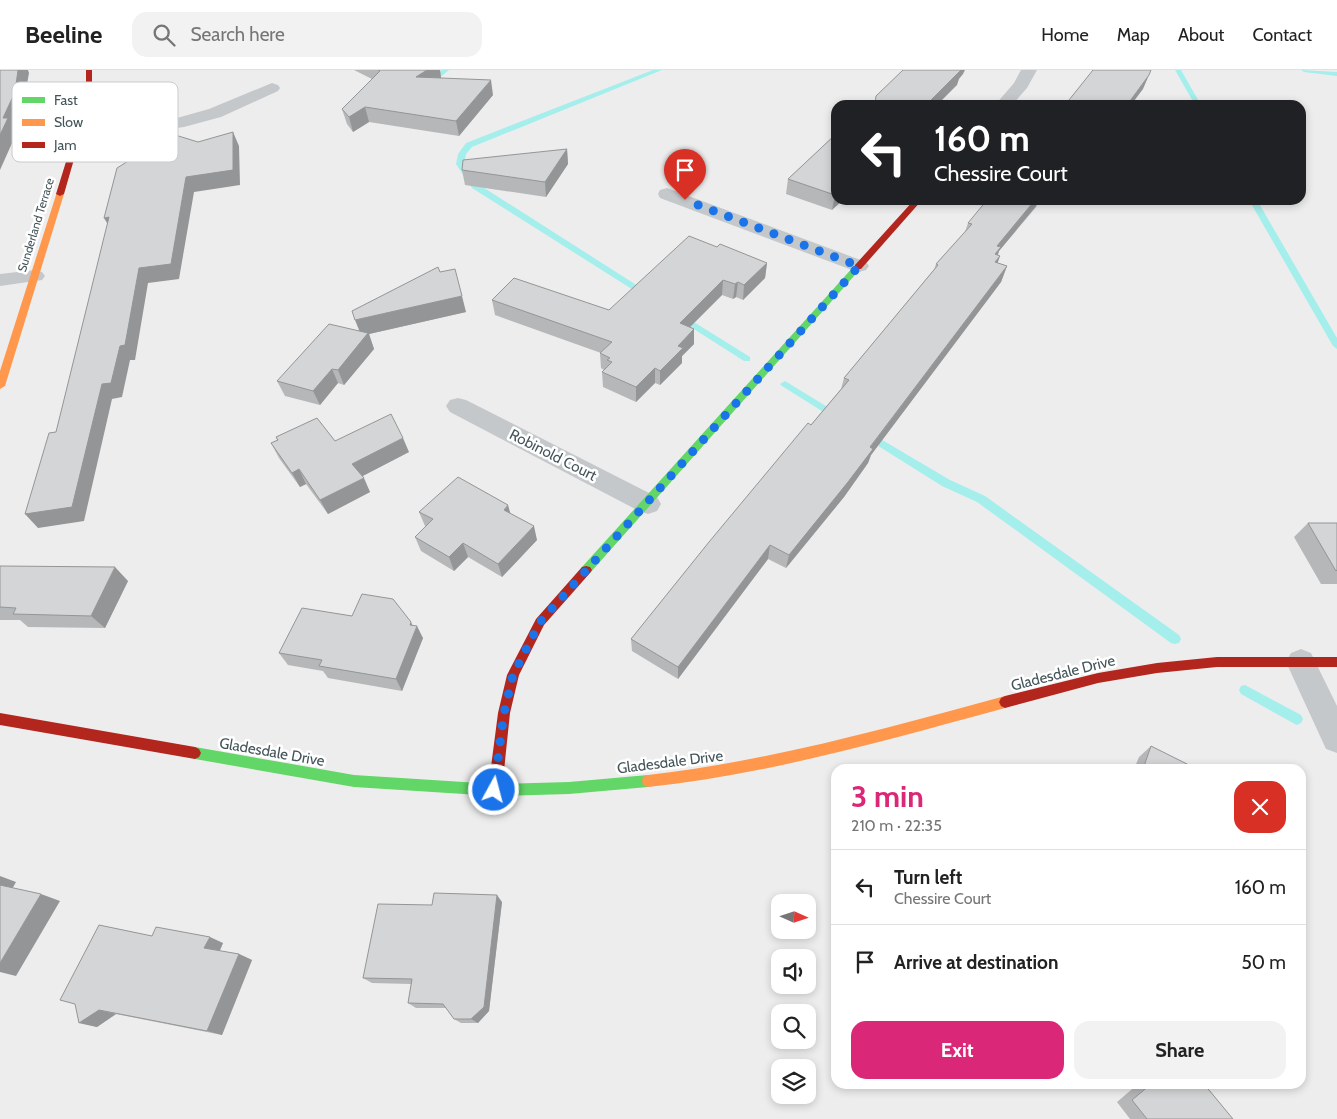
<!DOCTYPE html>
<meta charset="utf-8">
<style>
body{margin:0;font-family:Cabin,sans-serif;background:#f2f2f2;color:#222;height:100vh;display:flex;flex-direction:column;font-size:19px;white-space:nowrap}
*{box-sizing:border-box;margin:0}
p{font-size:16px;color:#767676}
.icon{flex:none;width:28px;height:28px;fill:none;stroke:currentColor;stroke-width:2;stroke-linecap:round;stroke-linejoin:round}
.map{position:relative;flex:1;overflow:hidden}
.drawer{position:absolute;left:831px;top:694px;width:475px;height:325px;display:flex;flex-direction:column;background:#fff;border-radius:15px;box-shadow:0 2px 8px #0003}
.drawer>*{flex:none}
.top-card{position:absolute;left:831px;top:30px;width:475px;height:105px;border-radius:15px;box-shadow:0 2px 8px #0003;background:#202124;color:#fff;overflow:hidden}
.needle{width:32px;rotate:93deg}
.buttons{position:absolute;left:771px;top:824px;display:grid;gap:10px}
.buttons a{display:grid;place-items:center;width:45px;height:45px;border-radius:10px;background:#fff;box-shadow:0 2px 8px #0003;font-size:25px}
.pin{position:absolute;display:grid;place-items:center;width:42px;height:42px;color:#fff;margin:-51px -21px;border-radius:50% 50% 50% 0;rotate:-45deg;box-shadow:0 0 5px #0007}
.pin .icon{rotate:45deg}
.me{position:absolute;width:55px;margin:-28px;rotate:7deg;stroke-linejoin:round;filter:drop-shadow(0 0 4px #0008)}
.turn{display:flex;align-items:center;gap:18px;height:105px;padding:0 20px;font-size:22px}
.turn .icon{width:65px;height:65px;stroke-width:2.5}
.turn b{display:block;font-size:35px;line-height:42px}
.round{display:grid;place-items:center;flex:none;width:52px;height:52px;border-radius:15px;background:#f2f2f2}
.headline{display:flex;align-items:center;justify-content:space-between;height:85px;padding:0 20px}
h1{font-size:30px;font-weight:700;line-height:38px;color:#db2777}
.button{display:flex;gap:10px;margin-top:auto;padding:10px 20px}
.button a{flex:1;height:58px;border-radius:15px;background:#db2777;color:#fff;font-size:20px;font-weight:700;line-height:58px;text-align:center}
.button a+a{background:#f2f2f2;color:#222}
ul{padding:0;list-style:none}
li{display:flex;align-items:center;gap:15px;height:75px;padding:0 20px;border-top:1px solid #e0e0e0}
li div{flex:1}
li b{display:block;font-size:19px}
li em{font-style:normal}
header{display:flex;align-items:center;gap:30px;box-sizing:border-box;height:70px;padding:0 25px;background:#fff;border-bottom:1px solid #e0e0e0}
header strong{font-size:24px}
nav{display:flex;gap:28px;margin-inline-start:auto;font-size:18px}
.search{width:350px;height:45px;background:#f2f2f2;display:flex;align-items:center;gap:12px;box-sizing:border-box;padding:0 18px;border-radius:15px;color:#767676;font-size:19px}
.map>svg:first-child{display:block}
</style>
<header>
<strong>Beeline</strong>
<div class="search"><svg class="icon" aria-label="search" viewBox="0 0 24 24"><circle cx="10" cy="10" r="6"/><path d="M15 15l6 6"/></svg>Search here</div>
<nav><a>Home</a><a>Map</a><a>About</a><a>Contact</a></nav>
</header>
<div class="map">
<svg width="1337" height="1049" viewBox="0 0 1337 1049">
<rect width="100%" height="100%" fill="#eeeded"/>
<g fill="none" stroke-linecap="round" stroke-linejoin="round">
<path fill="#a4eeec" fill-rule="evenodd" d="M 442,0 L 449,0 L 432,14 L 428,14 L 428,12 Z
M 653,0 L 662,0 L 472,77 L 466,84 L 464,94 L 478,114 L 649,223 L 649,227 L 646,228 L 472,118 L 456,94 L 458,84 L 466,73 Z
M 1175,0 L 1181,0 L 1201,35 L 1195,35 Z
M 1301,0 L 1337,2 L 1337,6 L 1304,2 Z
M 1249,130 L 1257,130 L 1337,268 L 1337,279 L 1333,276 Z
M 681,244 L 750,287 L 750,291 L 744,291 L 678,249 L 677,247 Z
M 785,311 L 839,344 L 841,346 L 839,348 L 833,348 L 782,316 L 780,314 Z
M 867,361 L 950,410 L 985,426 L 1179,565 L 1181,569 L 1179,573 L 1175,574 L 1171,573 L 977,432 L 942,416 L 864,367 L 862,365 L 864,363 Z
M 1245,615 L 1301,645 L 1303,649 L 1301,653 L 1297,655 L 1293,653 L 1241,624 L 1239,620 L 1241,616 Z"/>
<path fill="#c4c8ca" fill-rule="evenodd" d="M 1021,0 L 1037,0 L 1027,18 L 1012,35 L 995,35 L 1014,13 Z
M 272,13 L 278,15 L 280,18 L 278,21 L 221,47 L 184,57 L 78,73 L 72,72 L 69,68 L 72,64 L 78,63 L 177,48 L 209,39 Z
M 667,118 L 866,192 L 869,196 L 866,200 L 859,202 L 852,200 L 660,128 L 658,124 L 660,120 Z
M 35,200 L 42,202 L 45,206 L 42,210 L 0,216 L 0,204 Z
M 458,328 L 466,330 L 657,427 L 661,434 L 657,441 L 648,444 L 639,441 L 450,342 L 446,336 L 450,330 Z
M 1301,579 L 1311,583 L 1337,636 L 1337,683 L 1326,679 L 1286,592 L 1291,583 Z"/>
<path fill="#63d668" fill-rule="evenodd" d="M 855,195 L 861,195 L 862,197 L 590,503 L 582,503 L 580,500 L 582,497 Z
M 195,677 L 354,705 L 495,714 L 569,712 L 648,705 L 653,707 L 654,711 L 653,715 L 648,717 L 569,724 L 495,726 L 354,717 L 195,689 L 191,687 L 189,683 L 191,679 Z"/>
<path fill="#ff974d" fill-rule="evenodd" d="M 57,122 L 64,124 L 5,316 L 0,319 L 0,301 Z
M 1005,626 L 1009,628 L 1011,632 L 1009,636 L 1005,638 C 887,670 770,704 648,717 L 643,715 L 642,711 L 643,707 L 648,705 C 770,691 887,658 1005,626 Z"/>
<path fill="#b3261e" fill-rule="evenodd" d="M 86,0 L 92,0 L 92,27 L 64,124 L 60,126 L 56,124 L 86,27 Z
M 914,130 L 922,130 L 861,199 L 855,199 L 855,195 Z
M 586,496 L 590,497 L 592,500 L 590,503 L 544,555 L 519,605 L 510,643 L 502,720 L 500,724 L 495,726 L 490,724 L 488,720 L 498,643 L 507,605 L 536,549 L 582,497 Z
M 1217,587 L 1337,587 L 1337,597 L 1217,597 L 1157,603 L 1098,613 L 1005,638 L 1001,636 L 999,632 L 1001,628 L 1005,626 L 1098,603 L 1157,593 Z
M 0,643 L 195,677 L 199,679 L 201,683 L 199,687 L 195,689 L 0,655 Z"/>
</g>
<path fill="#b6b7b8" d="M 354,0 L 440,0 L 441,8 L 493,25 L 459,66 L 369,52 L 353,62 L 347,54 L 342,39 L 372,9 Z
M 836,64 L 836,130 L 832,140 L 786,124 L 788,109 Z
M 567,79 L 568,94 L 546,127 L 465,115 L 462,100 Z
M 1037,136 L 999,181 L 998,185 L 998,193 L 1007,196 L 1001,212 L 871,385 L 868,393 L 844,427 L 786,498 L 768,489 L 678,609 L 632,581 L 631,569 L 841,319 L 844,308 L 934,200 L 936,194 L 965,162 L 968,153 Z
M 717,177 L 767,193 L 765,208 L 743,230 L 736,227 L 733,229 L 722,225 L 690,257 L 694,259 L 694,274 L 682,286 L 682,293 L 660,315 L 655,313 L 636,332 L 603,317 L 602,302 L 604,300 L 601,298 L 600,283 L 601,283 L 495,245 L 492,230 L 609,240 Z
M 440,202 L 466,242 L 369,264 L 374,279 L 344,315 L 338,313 L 320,335 L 285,326 L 277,311 L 359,261 Z
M 276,367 L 335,371 L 409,382 L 362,406 L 370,422 L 328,444 L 306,414 L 300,417 L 279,388 L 271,373 L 277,370 Z
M 419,442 L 510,443 L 537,470 L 502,507 L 468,487 L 454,501 L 421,481 L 415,467 L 426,456 L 425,456 Z
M 1308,453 L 1337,453 L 1337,514 L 1321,514 L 1294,467 Z
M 0,496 L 128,511 L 105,558 L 28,557 L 20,550 L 0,550 Z
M 412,555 L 423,568 L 402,621 L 328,608 L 323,601 L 288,595 L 279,583 Z
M 1151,676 L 1197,699 L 1134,699 L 1139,687 Z
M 502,832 L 489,941 L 478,953 L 461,953 L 454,949 L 446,938 L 416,938 L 408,933 L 411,914 L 372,913 L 363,908 L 432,835 Z
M 152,866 L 223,873 L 220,881 L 239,884 L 252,890 L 222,965 L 116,944 L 97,957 L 79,953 L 76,934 L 60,930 Z
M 1138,1014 L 1204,1014 L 1233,1049 L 1130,1049 L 1117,1032 Z"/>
<path fill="#949596" d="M 18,0 L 28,0 L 29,3 L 23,37 L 14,58 L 17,62 L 0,100 L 0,65 L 3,48 Z
M 427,0 L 440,0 L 441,8 L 416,7 Z
M 958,0 L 965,0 L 963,4 L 959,9 L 957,15 L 937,35 L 926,35 Z
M 1149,5 L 1143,19 L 1131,35 L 1127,35 Z
M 491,10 L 493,25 L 459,66 L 456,51 Z
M 365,37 L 369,52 L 353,62 L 349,47 Z
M 233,62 L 239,76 L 240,115 L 194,122 L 179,209 L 148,213 L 135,290 L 130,290 L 122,327 L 112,329 L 84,451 L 38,458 L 25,444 L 102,314 L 120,276 L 139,198 L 186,107 Z
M 567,79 L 568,94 L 546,127 L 545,112 Z
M 836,124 L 836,130 L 843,130 L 832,140 L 835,125 Z
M 1035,130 L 1041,130 L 999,181 L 995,192 L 1000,186 L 995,201 L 990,207 L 997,176 Z
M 109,147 L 113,163 L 104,148 Z
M 767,193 L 765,208 L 743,230 L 744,215 Z
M 1007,196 L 1001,212 L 871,385 L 868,393 L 844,427 L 786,498 L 789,485 Z
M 723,210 L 722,225 L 679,268 L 680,253 Z
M 738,212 L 736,227 L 733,229 L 735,214 Z
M 462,226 L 466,242 L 369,264 L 374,279 L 344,315 L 338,300 L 361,265 L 355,250 Z
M 694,259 L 694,274 L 682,286 L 682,293 L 660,315 L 660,301 L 678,276 Z
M 655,298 L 655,313 L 636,332 L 636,317 Z
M 332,299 L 338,313 L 320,335 L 313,321 Z
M 403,368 L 409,382 L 359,408 L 352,394 Z
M 299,399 L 306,414 L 300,417 L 292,403 Z
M 364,408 L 370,422 L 328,444 L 320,430 Z
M 508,435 L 512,449 L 504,440 Z
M 534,456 L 537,470 L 502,507 L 498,494 Z
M 463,473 L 468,487 L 454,501 L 449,487 Z
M 770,475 L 768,489 L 678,609 L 678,597 Z
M 115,497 L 128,511 L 105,558 L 91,546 Z
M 411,552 L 415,561 L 417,556 L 423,568 L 402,621 L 396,609 Z
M 0,806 L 16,812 L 11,821 L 0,817 Z
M 41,824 L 60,831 L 16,906 L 0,902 L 0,893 Z
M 497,825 L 502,832 L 489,941 L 478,953 L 471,949 Z
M 210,867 L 223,873 L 218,884 L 204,878 Z
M 239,884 L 252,890 L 222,965 L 207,961 Z
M 99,940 L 116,944 L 97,957 L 79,953 Z"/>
<path fill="#d4d5d6" stroke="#949596" d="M 0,0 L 18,0 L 15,22 L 3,48 L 8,48 L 0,65 Z
M 378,0 L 427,0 L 416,7 L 491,10 L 456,51 L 365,37 L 349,47 L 342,39 L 380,1 Z
M 903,0 L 961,0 L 926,35 L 875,35 L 876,26 Z
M 1093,0 L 1151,0 L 1149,5 L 1127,35 L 1065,35 Z
M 233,62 L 233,100 L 186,107 L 171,194 L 139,198 L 125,275 L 120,276 L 111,313 L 102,314 L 72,437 L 25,444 L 49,363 L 56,362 L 109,147 L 104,148 L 117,98 L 172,64 L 198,72 Z
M 836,64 L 836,124 L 835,125 L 788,109 Z
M 567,79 L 545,112 L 462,100 L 463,90 Z
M 987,130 L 1035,130 L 997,176 L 1001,177 L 995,184 L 1000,186 L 995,192 L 1007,196 L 870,377 L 873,379 L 848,412 L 789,485 L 770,475 L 678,597 L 631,569 L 709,472 L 808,353 L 811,355 L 849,310 L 844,308 L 938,195 L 936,194 L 972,154 L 968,153 Z
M 689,166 L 717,177 L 720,174 L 767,193 L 744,215 L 738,212 L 735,214 L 723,210 L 680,253 L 694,259 L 678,276 L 683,278 L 660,301 L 655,298 L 636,317 L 602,302 L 612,292 L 607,290 L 610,288 L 600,283 L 612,272 L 492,230 L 514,208 L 609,240 Z
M 438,197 L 440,202 L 455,199 L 462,226 L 355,250 L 352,241 Z
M 329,254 L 368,263 L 338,300 L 332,299 L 313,321 L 277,311 Z
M 391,344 L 403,368 L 352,394 L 364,408 L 320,430 L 299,399 L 292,403 L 271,373 L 278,370 L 276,367 L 317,348 L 335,371 Z
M 458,407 L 508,435 L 504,440 L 534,456 L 498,494 L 463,473 L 449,487 L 415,467 L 433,449 L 419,442 Z
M 1308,453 L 1337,453 L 1337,500 L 1336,501 Z
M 0,496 L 115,497 L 91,546 L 13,544 L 16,538 L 0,537 Z
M 362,524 L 393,529 L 411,552 L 410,555 L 417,556 L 396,609 L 319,596 L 322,590 L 279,583 L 302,538 L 352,546 Z
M 1151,676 L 1197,699 L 1143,699 Z
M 0,815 L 41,824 L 0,893 Z
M 434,823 L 497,825 L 484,937 L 471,949 L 454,949 L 443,934 L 408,933 L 412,909 L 363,908 L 378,834 L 432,835 Z
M 99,855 L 152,866 L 156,857 L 210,867 L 204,878 L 239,884 L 207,961 L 99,940 L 79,953 L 75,934 L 60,930 Z
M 1151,1014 L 1204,1014 L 1233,1049 L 1147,1049 L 1132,1030 Z"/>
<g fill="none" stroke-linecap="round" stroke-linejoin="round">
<path stroke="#1a73e8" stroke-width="9" stroke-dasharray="0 16.2" d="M 494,720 L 504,643 L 513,605 L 540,552 L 859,196 L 685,130"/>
</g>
<g text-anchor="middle" stroke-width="5" stroke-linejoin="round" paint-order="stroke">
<g font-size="12" fill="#44555a" stroke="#fff">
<text transform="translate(36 155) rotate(-73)" y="4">Sunderland Terrace</text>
</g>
<g font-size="15" fill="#44555a" stroke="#fff">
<text transform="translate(553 385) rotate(27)" y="5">Robinold Court</text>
<text transform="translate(1063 603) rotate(-14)" y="5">Gladesdale Drive</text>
<text transform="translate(272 682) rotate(10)" y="5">Gladesdale Drive</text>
<text transform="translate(670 692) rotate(-7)" y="5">Gladesdale Drive</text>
</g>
</g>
<rect x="12" y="12" width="166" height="80" rx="8" fill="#fff" stroke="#c7ccce" stroke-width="1"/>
<rect x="22" y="27" width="23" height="6" fill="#63d668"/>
<rect x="22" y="49" width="23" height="7" fill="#ff974d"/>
<rect x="22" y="72" width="23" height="6" fill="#b3261e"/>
<g font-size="14" fill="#44555a">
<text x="54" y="35">Fast</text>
<text x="54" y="57">Slow</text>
<text x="54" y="80">Jam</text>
</g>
</svg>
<div class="buttons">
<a><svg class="needle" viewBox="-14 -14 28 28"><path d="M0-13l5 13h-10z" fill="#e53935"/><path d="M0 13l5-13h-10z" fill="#767676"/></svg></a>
<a><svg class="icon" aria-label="sound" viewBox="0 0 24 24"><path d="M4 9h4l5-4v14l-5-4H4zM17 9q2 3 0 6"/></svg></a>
<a><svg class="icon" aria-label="search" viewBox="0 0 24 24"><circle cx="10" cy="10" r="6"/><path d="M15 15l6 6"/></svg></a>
<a><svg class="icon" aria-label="layers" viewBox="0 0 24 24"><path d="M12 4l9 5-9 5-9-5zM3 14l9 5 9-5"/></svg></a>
</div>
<div class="pin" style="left:685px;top:130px;background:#d93025"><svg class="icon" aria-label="arrive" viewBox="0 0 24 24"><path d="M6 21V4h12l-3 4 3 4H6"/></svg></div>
<svg class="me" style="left:494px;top:720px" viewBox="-20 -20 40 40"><circle r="17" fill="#1a73e8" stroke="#fff" stroke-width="3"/><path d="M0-11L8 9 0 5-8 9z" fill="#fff"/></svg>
<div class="top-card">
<div class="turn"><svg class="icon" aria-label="left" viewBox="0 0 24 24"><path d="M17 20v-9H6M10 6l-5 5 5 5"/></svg><div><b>160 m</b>Chessire Court</div></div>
</div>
<section class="drawer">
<div class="headline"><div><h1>3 min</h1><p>210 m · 22:35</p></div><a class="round" style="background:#d93025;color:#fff"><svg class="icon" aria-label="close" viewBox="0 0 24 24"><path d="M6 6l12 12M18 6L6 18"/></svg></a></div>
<ul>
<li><svg class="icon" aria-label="left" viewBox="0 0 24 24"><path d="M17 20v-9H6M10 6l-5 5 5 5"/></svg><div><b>Turn left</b><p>Chessire Court</p></div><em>160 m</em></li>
<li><svg class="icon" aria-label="arrive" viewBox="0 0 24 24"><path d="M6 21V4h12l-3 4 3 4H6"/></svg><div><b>Arrive at destination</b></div><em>50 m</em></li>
</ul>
<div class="button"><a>Exit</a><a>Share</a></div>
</section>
</div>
